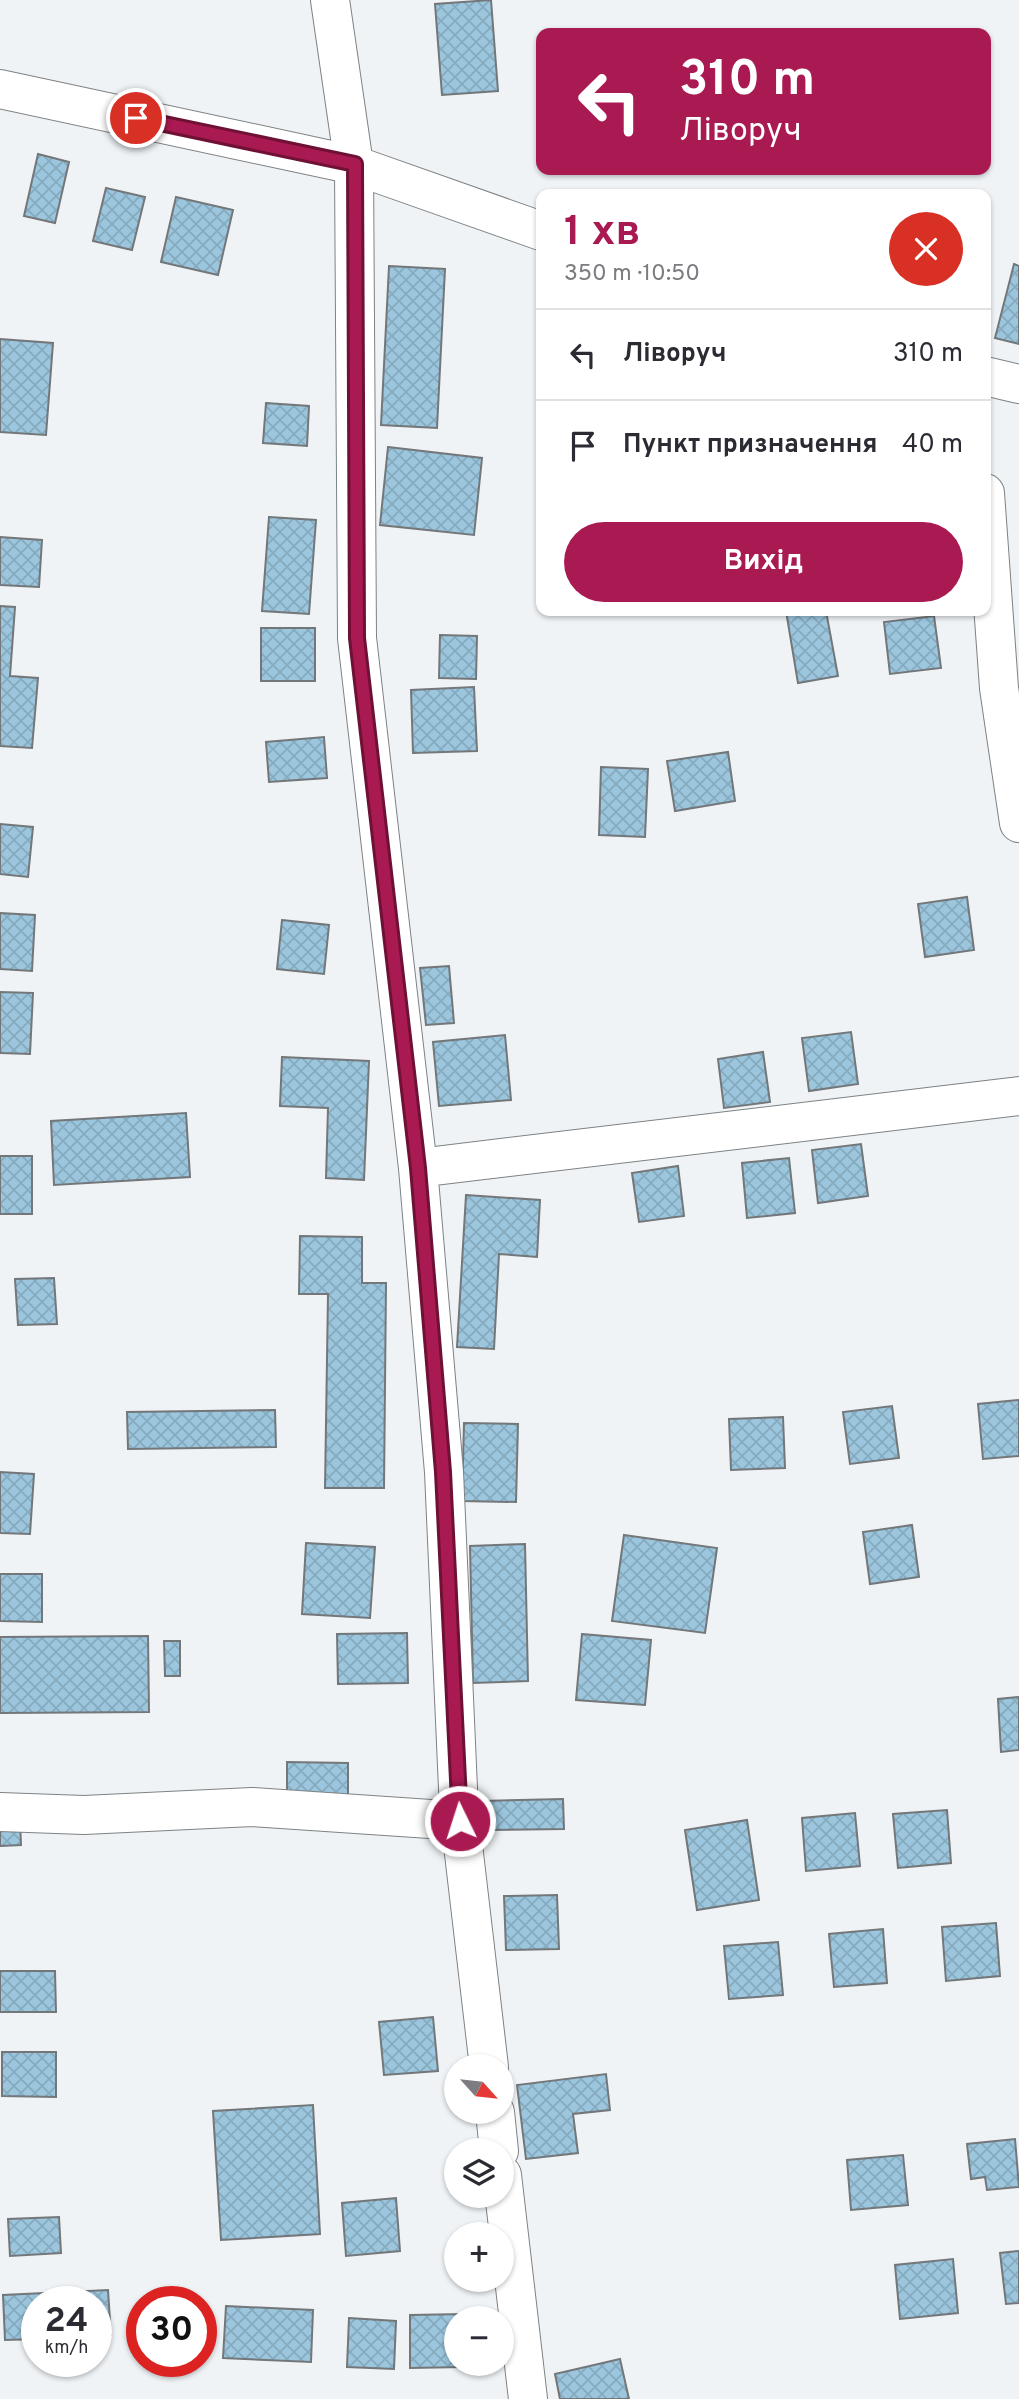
<!DOCTYPE html>
<html lang="uk">
<meta charset="utf-8">
<style>
body{margin:0;font-family:Overpass,sans-serif;background:#f7f7f7;color:#2b2b33;height:100vh;display:flex;flex-direction:column;font-size:26px;white-space:nowrap}
*{box-sizing:border-box;margin:0}
p{font-size:23px;color:#7c7c81}
.icon{flex:none;width:38px;height:38px;fill:none;stroke:currentColor;stroke-width:2;stroke-linecap:round;stroke-linejoin:round}
.map{position:relative;flex:1;overflow:hidden}
.drawer{position:absolute;left:536px;top:189px;width:455px;height:427px;display:flex;flex-direction:column;background:#fff;border-radius:14px;box-shadow:0 2px 5px #0004}
.drawer>*{flex:none}
.top-card{position:absolute;left:536px;top:28px;width:455px;height:147px;border-radius:14px;box-shadow:0 2px 5px #0004;background:#aa1a52;color:#fff;overflow:hidden}
.needle{width:46px;rotate:117deg}
.controls{position:absolute;left:444px;top:2054px;display:grid;gap:14px}
.controls a{display:grid;place-items:center;width:70px;height:70px;border-radius:50%;background:#fff;box-shadow:0 2px 5px #0004;font-size:35px}
.speed{position:absolute;left:21px;top:2286px;display:flex;gap:14px;font-size:35px;font-weight:700;text-align:center}
.speed>*{display:grid;place-content:center;width:91px;height:91px;border-radius:50%;background:#fff;box-shadow:0 2px 5px #0004;line-height:1}
.speed small{font-size:18px;font-weight:400}
.speed .limit{border:10px solid #d22;background:#fff;color:#111}
.pin{position:absolute;display:grid;place-items:center;width:60px;height:60px;color:#fff;margin:-30px;border:4px solid #fff;border-radius:50%;box-shadow:0 2px 7px #0007}
.me{position:absolute;width:77px;margin:-38px;rotate:356deg;stroke-linejoin:round;filter:drop-shadow(0 0 5px #0008)}
.turn{display:flex;align-items:center;gap:24px;height:147px;padding:0 28px;font-size:32px}
.turn .icon{width:91px;height:91px;stroke-width:2.5}
.turn b{display:block;font-size:49px;line-height:60px}
.round{display:grid;place-items:center;flex:none;width:74px;height:74px;border-radius:37px;background:#f7f7f7}
.overview{display:flex;align-items:center;justify-content:space-between;height:119px;padding:0 28px}
h1{font-size:42px;font-weight:700;line-height:52px;color:#aa1a52}
.cta{display:flex;gap:14px;margin-top:auto;padding:14px 28px}
.cta a{flex:1;height:80px;border-radius:42px;background:#aa1a52;color:#fff;font-size:28px;font-weight:700;line-height:80px;text-align:center}
ul{padding:0;list-style:none}
li{display:flex;align-items:center;gap:21px;height:91px;padding:0 28px;border-top:2px solid #e1e1e2}
li div{flex:1}
li b{display:block;font-size:26px}
li em{font-style:normal}
.map>svg:first-child{display:block}
</style>
<div class="map">
<svg width="1019" height="2399" viewBox="0 0 1019 2399">
<defs>
<pattern id="building-cross-hatch" width="8" height="8" patternUnits="userSpaceOnUse" patternTransform="scale(1.75)"><rect width="8" height="8" fill="#9bc6de"/><path d="M0 0l8 8M0 8l8-8" fill="none" stroke="#85aabe"/></pattern>
</defs>
<rect width="100%" height="100%" fill="#eff3f6"/>
<path fill="url(#building-cross-hatch)" stroke="#737779" stroke-width="2" d="M 491,0 L 498,91 L 442,95 L 435,4 Z
M 38,154 L 69,162 L 55,223 L 24,216 Z
M 106,188 L 145,197 L 132,250 L 93,241 Z
M 176,197 L 233,210 L 218,275 L 161,262 Z
M 1014,264 L 1019,266 L 1019,344 L 995,338 Z
M 389,266 L 445,269 L 437,428 L 381,425 Z
M 0,339 L 53,343 L 46,435 L 0,432 Z
M 266,403 L 309,406 L 307,446 L 263,443 Z
M 388,447 L 482,458 L 474,535 L 380,525 Z
M 269,517 L 316,520 L 309,614 L 262,611 Z
M 0,537 L 42,540 L 39,587 L 0,585 Z
M 0,606 L 15,607 L 10,676 L 38,678 L 32,748 L 0,746 Z
M 786,611 L 826,611 L 838,676 L 798,683 Z
M 934,616 L 941,668 L 890,674 L 884,622 Z
M 261,628 L 315,628 L 315,681 L 261,681 Z
M 440,635 L 477,636 L 476,679 L 439,678 Z
M 474,687 L 477,751 L 413,753 L 411,690 Z
M 324,737 L 327,778 L 269,782 L 266,742 Z
M 728,752 L 735,801 L 675,811 L 667,761 Z
M 601,767 L 648,769 L 645,837 L 599,835 Z
M 0,824 L 33,827 L 28,877 L 0,874 Z
M 967,897 L 974,950 L 925,957 L 918,904 Z
M 0,913 L 35,915 L 32,971 L 0,969 Z
M 282,920 L 329,925 L 324,974 L 277,969 Z
M 449,966 L 454,1023 L 426,1025 L 420,968 Z
M 0,992 L 33,993 L 30,1054 L 0,1053 Z
M 851,1032 L 858,1084 L 809,1091 L 802,1038 Z
M 505,1035 L 511,1100 L 439,1106 L 433,1042 Z
M 763,1052 L 770,1102 L 724,1108 L 718,1059 Z
M 282,1057 L 369,1061 L 364,1180 L 326,1178 L 328,1108 L 280,1106 Z
M 186,1113 L 190,1177 L 54,1185 L 51,1121 Z
M 861,1144 L 868,1196 L 818,1203 L 812,1150 Z
M 0,1156 L 32,1156 L 32,1214 L 0,1214 Z
M 789,1158 L 795,1213 L 747,1218 L 742,1163 Z
M 678,1166 L 684,1216 L 639,1222 L 632,1173 Z
M 466,1195 L 540,1200 L 537,1257 L 499,1254 L 494,1349 L 457,1347 Z
M 300,1236 L 362,1237 L 362,1283 L 386,1283 L 384,1488 L 325,1488 L 328,1294 L 299,1294 Z
M 54,1278 L 57,1324 L 18,1325 L 15,1279 Z
M 1019,1400 L 1019,1456 L 983,1459 L 978,1404 Z
M 892,1406 L 899,1458 L 850,1464 L 843,1412 Z
M 275,1410 L 276,1447 L 128,1449 L 127,1412 Z
M 783,1417 L 785,1468 L 731,1470 L 729,1419 Z
M 464,1423 L 518,1424 L 516,1502 L 462,1501 Z
M 0,1472 L 34,1474 L 30,1534 L 0,1533 Z
M 912,1525 L 919,1577 L 870,1584 L 863,1532 Z
M 624,1535 L 717,1548 L 705,1633 L 612,1621 Z
M 306,1543 L 375,1547 L 370,1618 L 302,1614 Z
M 525,1544 L 528,1681 L 473,1683 L 470,1546 Z
M 0,1574 L 42,1574 L 42,1622 L 0,1621 Z
M 407,1633 L 408,1683 L 338,1684 L 337,1634 Z
M 582,1634 L 651,1640 L 645,1705 L 576,1700 Z
M 148,1636 L 149,1712 L 0,1713 L 0,1637 Z
M 164,1641 L 180,1641 L 180,1676 L 165,1676 Z
M 1019,1697 L 1019,1750 L 1001,1752 L 998,1699 Z
M 287,1762 L 348,1763 L 348,1800 L 287,1800 Z
M 563,1799 L 564,1829 L 483,1830 L 482,1801 Z
M 947,1810 L 951,1863 L 898,1868 L 893,1814 Z
M 855,1813 L 860,1866 L 806,1871 L 802,1818 Z
M 20,1819 L 21,1845 L 0,1846 L 0,1820 Z
M 747,1820 L 759,1900 L 697,1910 L 685,1830 Z
M 557,1895 L 559,1949 L 506,1950 L 504,1896 Z
M 996,1923 L 1000,1976 L 946,1981 L 942,1927 Z
M 883,1929 L 887,1983 L 834,1987 L 829,1934 Z
M 778,1942 L 783,1995 L 729,1999 L 724,1946 Z
M 0,1971 L 55,1971 L 56,2012 L 0,2012 Z
M 433,2017 L 438,2071 L 384,2075 L 379,2022 Z
M 2,2052 L 56,2052 L 56,2097 L 2,2096 Z
M 606,2074 L 610,2110 L 573,2114 L 578,2153 L 526,2159 L 517,2085 Z
M 313,2105 L 320,2234 L 221,2240 L 213,2111 Z
M 1015,2139 L 1019,2187 L 987,2190 L 985,2177 L 971,2179 L 967,2144 Z
M 903,2155 L 908,2205 L 851,2210 L 847,2160 Z
M 396,2198 L 400,2251 L 346,2256 L 342,2203 Z
M 59,2217 L 61,2253 L 10,2256 L 8,2219 Z
M 1019,2251 L 1019,2303 L 1006,2304 L 1000,2253 Z
M 953,2259 L 958,2313 L 900,2319 L 895,2265 Z
M 108,2290 L 111,2335 L 96,2336 L 96,2301 L 37,2301 L 37,2339 L 5,2340 L 3,2295 Z
M 226,2306 L 313,2310 L 311,2362 L 223,2358 Z
M 464,2314 L 464,2319 L 457,2319 L 457,2364 L 464,2364 L 464,2367 L 410,2368 L 410,2315 Z
M 349,2318 L 396,2321 L 394,2369 L 347,2367 Z
M 620,2359 L 629,2399 L 560,2399 L 555,2374 Z"/>
<g fill="none" stroke-linecap="round" stroke-linejoin="round">
<defs>
<path id="minor" d="M 330,0 L 354,165 L 357,638 L 418,1168 L 444,1472 L 459,1811 L 489,2067
M 0,89 L 354,165 L 541,231
M 985,376 L 1019,384
M 985,493 L 999,688 L 1019,823
M 418,1168 L 1019,1096
M 0,1812 L 84,1815 L 252,1807 L 460,1821
M 495,2112 L 499,2151
M 502,2175 L 528,2399"/>
</defs>
<use href="#minor" stroke="#7e8284" stroke-width="40"/>
<use href="#minor" stroke="#fff" stroke-width="38"/>
</g>
<g fill="none" stroke-linecap="round" stroke-linejoin="round">
<defs>
<path id="route" d="M 136,118 L 355,164 L 357,638 L 418,1168 L 443,1472 L 460,1821"/>
</defs>
<use href="#route" stroke="#6e1135" stroke-width="18"/>
<use href="#route" stroke="#aa1a52" stroke-width="12"/>
</g>
</svg>
<div class="controls">
<a><svg class="needle" viewBox="-14 -14 28 28"><path d="M0-13l5 13h-10z" fill="#e53935"/><path d="M0 13l5-13h-10z" fill="#7c7c81"/></svg></a>
<a><svg class="icon" aria-label="layers" viewBox="0 0 24 24"><path d="M12 4l9 5-9 5-9-5zM3 14l9 5 9-5"/></svg></a>
<a>+</a>
<a>−</a>
</div>
<div class="speed"><div>24<small>km/h</small></div><div class="limit">30</div></div>
<div class="pin" style="left:136px;top:118px;background:#d93025"><svg class="icon" aria-label="arrive" viewBox="0 0 24 24"><path d="M6 21V4h12l-3 4 3 4H6"/></svg></div>
<svg class="me" style="left:460px;top:1821px" viewBox="-20 -20 40 40"><circle r="17" fill="#aa1a52" stroke="#fff" stroke-width="3"/><path d="M0-11L8 9 0 5-8 9z" fill="#fff"/></svg>
<div class="top-card">
<div class="turn"><svg class="icon" aria-label="left" viewBox="0 0 24 24"><path d="M17 20v-9H6M10 6l-5 5 5 5"/></svg><div><b>310 m</b>Ліворуч</div></div>
</div>
<section class="drawer">
<div class="overview"><div><h1>1 хв</h1><p>350 m · 10:50</p></div><a class="round" style="background:#d93025;color:#fff"><svg class="icon" aria-label="close" viewBox="0 0 24 24"><path d="M6 6l12 12M18 6L6 18"/></svg></a></div>
<ul>
<li><svg class="icon" aria-label="left" viewBox="0 0 24 24"><path d="M17 20v-9H6M10 6l-5 5 5 5"/></svg><div><b>Ліворуч</b></div><em>310 m</em></li>
<li><svg class="icon" aria-label="arrive" viewBox="0 0 24 24"><path d="M6 21V4h12l-3 4 3 4H6"/></svg><div><b>Пункт призначення</b></div><em>40 m</em></li>
</ul>
<div class="cta"><a>Вихід</a></div>
</section>
</div>
